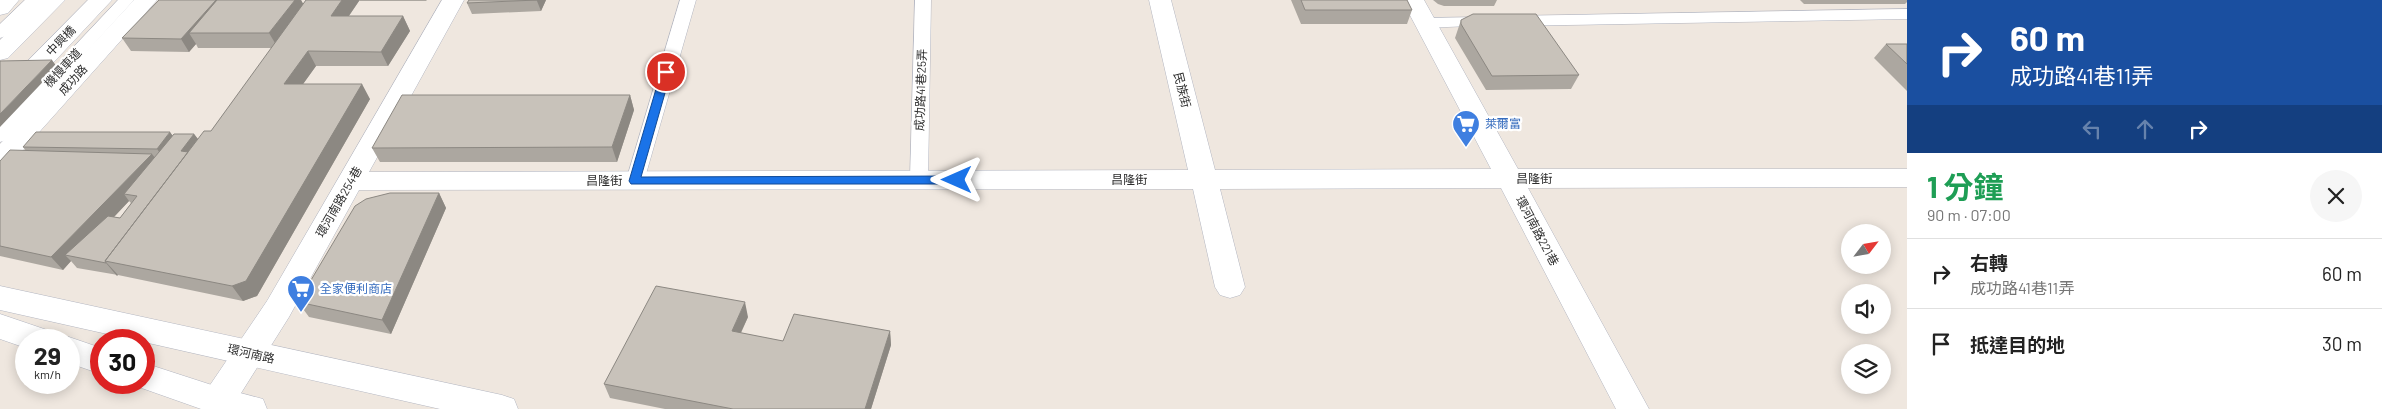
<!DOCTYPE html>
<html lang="zh-TW">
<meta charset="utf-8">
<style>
body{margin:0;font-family:Barlow,"Noto Sans TC",sans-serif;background:#f6f6f6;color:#222;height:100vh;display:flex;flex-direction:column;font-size:19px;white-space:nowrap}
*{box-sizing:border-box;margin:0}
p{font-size:16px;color:#767676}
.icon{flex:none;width:28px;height:28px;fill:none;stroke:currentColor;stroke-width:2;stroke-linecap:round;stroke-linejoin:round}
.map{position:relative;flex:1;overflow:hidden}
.details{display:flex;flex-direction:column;background:#fff;width:475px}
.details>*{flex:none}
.guide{background:#1a4fa0;color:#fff;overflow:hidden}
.needle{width:32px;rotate:59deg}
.buttons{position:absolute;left:1841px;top:224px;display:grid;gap:10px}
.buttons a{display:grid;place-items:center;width:50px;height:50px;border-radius:50%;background:#fff;box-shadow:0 2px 12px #0003;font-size:25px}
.speed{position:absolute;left:15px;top:329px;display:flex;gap:10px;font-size:25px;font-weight:700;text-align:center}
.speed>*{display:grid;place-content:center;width:65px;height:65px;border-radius:50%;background:#fff;box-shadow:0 2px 12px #0003;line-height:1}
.speed small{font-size:12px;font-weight:400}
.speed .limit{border:8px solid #d22;background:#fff;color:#111}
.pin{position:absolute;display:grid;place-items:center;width:42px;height:42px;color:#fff;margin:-21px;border:2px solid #fff;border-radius:50%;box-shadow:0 1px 5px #0007}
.me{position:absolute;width:55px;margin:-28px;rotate:270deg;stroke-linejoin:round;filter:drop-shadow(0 0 4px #0008)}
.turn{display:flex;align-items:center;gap:18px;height:105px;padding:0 20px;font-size:22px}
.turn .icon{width:65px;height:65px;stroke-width:2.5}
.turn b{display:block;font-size:35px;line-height:42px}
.lanes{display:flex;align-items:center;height:48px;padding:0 20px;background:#0003;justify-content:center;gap:25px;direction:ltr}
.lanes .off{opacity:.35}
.round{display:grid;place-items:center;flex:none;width:52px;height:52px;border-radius:26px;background:#f6f6f6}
.overview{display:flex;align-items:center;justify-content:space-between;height:85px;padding:0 20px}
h1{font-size:30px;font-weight:700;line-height:38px;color:#1e9e55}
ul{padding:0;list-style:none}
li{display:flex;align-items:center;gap:15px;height:70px;padding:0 20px;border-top:1px solid #e0e0e0}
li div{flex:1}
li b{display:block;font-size:19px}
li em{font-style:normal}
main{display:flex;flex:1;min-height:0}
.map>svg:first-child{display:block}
</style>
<main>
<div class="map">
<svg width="1907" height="409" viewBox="0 0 1907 409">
<rect width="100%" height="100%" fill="#efe7df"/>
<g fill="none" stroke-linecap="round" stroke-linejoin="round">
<defs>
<path id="lane" d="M 25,0 L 42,0 L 6,36 L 0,38 L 0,24 Z
M 118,0 L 134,0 L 6,140 L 0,142 L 0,125 Z
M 680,0 L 696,0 L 644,181 L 641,186 L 635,187 L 629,186 L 626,181 Z
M 915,0 L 931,0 L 928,180 L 925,185 L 919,186 L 913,185 L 910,180 Z
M 1907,9 L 1907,19 L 1516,26 L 1508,21 L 1516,16 Z
M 1486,17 L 1494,22 L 1492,25 L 1425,28 L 1417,23 L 1425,18 Z"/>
<path id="street" d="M 442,0 L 464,0 L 369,172 L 1188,170 L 1149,0 L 1171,0 L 1215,170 L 1491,169 L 1402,0 L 1424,0 L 1518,169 L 1907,169 L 1907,187 L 1528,188 L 1649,409 L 1616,409 L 1501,188 L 1220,189 L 1245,287 L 1240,295 L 1230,298 L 1220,295 L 1215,287 L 1193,189 L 359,190 L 289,317 L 231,409 L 206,409 L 202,401 L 206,391 L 267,301 Z"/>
<path id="secondary" d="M 0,0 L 19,0 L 8,13 L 0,15 Z
M 41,0 L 65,0 L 8,58 L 0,60 L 0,40 Z
M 88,0 L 112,0 L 9,110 L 0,112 L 0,89 Z
M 134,0 L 157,0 L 9,166 L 0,169 L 0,144 Z
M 0,286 L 502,395 L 514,399 L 518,409 L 440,409 L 144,342 L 144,340 L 134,340 L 0,310 Z
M 0,314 L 50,331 L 54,340 L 26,340 L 26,348 L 0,339 Z
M 69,337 L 101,348 L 101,374 L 69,363 L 69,340 L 61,340 Z
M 144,363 L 218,387 L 263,399 L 267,409 L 201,409 L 133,385 L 131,382 L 144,382 Z"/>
</defs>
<use href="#lane" stroke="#b3b6c1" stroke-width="1"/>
<use href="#street" stroke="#b3b6c1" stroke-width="1"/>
<use href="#secondary" stroke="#b3b6c1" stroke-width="1"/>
<use href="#lane" fill="#fff" fill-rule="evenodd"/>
<use href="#street" fill="#fff" fill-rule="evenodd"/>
<use href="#secondary" fill="#fff" fill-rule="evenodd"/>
</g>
<path fill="#aca7a0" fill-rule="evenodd" d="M 216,0 L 301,0 L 303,4 L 306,0 L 427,0 L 426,1 L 359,1 L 349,16 L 403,16 L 410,31 L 388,66 L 316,66 L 303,84 L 370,99 L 257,296 L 243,301 L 118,275 L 77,268 L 71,261 L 63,270 L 0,256 L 0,161 L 26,151 L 23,147 L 194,134 L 198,139 L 211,131 L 272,48 L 198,48 L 196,44 L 189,52 L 131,51 L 122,38 ZM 129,201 L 131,203 L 120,218 L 114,217 Z
M 469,0 L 546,0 L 541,11 L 472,14 L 467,3 Z
M 1291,0 L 1407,0 L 1412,10 L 1407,24 L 1301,24 Z
M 1433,0 L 1497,0 L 1494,6 L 1444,6 L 1438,4 Z
M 1800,0 L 1907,0 L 1907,2 L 1905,4 L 1804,4 Z
M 1461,20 L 1579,75 L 1571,89 L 1486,90 L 1455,38 Z
M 1886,44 L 1907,44 L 1907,91 L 1874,58 Z
M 630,95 L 634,110 L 617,162 L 380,162 L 372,148 Z
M 439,193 L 446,208 L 391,334 L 309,317 L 298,302 Z
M 748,317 L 741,333 L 783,341 L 890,331 L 891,345 L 871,409 L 665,409 L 610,398 L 604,384 Z"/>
<path fill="#8c8882" d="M 216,0 L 230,0 L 189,33 L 196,44 L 189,52 L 181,39 Z
M 295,0 L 301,0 L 306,9 L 278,48 L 269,33 Z
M 342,0 L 359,0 L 359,1 L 339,30 L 331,16 Z
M 537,0 L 546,0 L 541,11 L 537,1 Z
M 403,16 L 410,31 L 388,66 L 381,52 Z
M 308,51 L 316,66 L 293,98 L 284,84 Z
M 52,60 L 57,67 L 0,127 L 0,114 Z
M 362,84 L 370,99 L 257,296 L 243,301 L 232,286 Z
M 630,95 L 634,110 L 617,162 L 612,147 Z
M 170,132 L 181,147 L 168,164 L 157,149 Z
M 194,134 L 204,147 L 198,165 L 181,151 Z
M 152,154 L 162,167 L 124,194 L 129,201 L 76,257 L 65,255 L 71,261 L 63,270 L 51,257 Z
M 439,193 L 446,208 L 391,334 L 382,320 Z
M 106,262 L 118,275 L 117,276 L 106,263 Z
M 745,302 L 748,317 L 735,345 L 732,331 Z
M 890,331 L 891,345 L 871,409 L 865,409 Z"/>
<path fill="#c8c2ba" stroke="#8c8882" d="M 159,0 L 216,0 L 181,39 L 122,38 Z
M 217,0 L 295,0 L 269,33 L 189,33 Z
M 306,0 L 342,0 L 331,16 L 403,16 L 381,52 L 308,51 L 284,84 L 362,84 L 246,281 L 232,286 L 105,261 L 204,131 L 211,131 Z
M 469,0 L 537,0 L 467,3 Z
M 1301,0 L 1407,0 L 1412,10 L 1305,10 Z
M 1473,14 L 1536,14 L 1579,75 L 1492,76 L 1461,24 L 1461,20 Z
M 1886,44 L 1907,44 L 1907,64 Z
M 52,60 L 0,114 L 0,61 Z
M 402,95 L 630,95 L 612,147 L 372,148 Z
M 36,132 L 170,132 L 157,149 L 23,147 Z
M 174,134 L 194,134 L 181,151 L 188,152 L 105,261 L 106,263 L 65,255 L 108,216 L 120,218 L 137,196 L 124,194 Z
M 10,150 L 152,154 L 51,257 L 0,246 L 0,161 Z
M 390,193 L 439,193 L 382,320 L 298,302 L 355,206 L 366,199 Z
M 656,286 L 745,302 L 732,331 L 783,341 L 794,314 L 890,331 L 865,409 L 733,409 L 604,384 Z"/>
<path fill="#1a73e8" stroke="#114b97" d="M 666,69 L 671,72 L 641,177 L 957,176 L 962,180 L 957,184 L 631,184 L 629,181 L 661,72 Z"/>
<defs>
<symbol id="supermarket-pin" viewBox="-11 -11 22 30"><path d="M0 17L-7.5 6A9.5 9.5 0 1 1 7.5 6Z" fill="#3f7fe0" stroke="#fff"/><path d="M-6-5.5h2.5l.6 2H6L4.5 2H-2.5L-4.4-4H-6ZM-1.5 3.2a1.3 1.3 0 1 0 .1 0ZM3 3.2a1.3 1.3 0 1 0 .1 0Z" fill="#fff"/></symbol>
</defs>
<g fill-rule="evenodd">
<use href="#supermarket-pin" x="1450" y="108" width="32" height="43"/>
<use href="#supermarket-pin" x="285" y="273" width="32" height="43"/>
</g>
<g text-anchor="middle" stroke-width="4.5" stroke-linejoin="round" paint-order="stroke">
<g font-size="12" fill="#2d2d2d" stroke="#fff">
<text transform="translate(61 41) rotate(-46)" y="4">中興橋</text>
<text transform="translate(63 68) rotate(-47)" y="4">機慢車道</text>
<text transform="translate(73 80) rotate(-48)" y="4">成功路</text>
<text transform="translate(921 90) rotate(-88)" y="4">成功路41巷25弄</text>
<text transform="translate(1182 90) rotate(76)" y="4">民族街</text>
<text x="1534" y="183">昌隆街</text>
<text x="1129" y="184">昌隆街</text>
<text x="604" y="185">昌隆街</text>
<text transform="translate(339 202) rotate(-60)" y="4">環河南路254巷</text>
<text transform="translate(1537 231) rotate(62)" y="4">環河南路221巷</text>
<text transform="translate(251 354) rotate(13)" y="4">環河南路</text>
</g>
<g font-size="12" fill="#366cbe" stroke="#fff" text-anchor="start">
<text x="1485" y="128">萊爾富</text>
<text x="320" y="293">全家便利商店</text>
</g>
</g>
</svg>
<div class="buttons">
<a><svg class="needle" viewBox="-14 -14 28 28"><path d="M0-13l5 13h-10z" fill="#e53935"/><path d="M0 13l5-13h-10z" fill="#767676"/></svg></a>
<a><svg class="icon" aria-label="sound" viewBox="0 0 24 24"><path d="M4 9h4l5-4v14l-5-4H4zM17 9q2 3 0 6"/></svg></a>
<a><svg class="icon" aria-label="layers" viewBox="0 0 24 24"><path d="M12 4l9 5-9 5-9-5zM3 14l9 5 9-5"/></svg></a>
</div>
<div class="speed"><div>29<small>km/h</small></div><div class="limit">30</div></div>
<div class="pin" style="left:666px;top:72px;background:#d93025"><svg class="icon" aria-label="arrive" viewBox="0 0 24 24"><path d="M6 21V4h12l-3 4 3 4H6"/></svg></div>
<svg class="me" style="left:957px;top:180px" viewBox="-20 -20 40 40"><path d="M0-17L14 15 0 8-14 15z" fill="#1a73e8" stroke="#fff" stroke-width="4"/></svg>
</div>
<section class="details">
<div class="guide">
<div class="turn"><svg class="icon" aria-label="right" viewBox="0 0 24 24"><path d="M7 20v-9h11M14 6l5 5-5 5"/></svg><div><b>60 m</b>成功路41巷11弄</div></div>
<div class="lanes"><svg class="icon off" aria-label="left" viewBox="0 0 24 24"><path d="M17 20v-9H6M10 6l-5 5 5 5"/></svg><svg class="icon off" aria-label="ahead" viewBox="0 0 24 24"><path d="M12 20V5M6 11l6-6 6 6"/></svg><svg class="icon" aria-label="right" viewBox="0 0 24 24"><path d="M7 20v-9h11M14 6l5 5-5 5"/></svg></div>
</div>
<div class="overview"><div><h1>1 分鐘</h1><p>90 m · 07:00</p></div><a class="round"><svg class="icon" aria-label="close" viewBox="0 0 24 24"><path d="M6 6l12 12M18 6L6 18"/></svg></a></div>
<ul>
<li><svg class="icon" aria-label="right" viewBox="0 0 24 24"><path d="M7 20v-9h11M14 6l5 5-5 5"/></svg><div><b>右轉</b><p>成功路41巷11弄</p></div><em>60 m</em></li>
<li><svg class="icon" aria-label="arrive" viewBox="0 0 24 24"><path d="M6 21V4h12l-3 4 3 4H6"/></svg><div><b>抵達目的地</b></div><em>30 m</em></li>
</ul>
</section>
</main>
